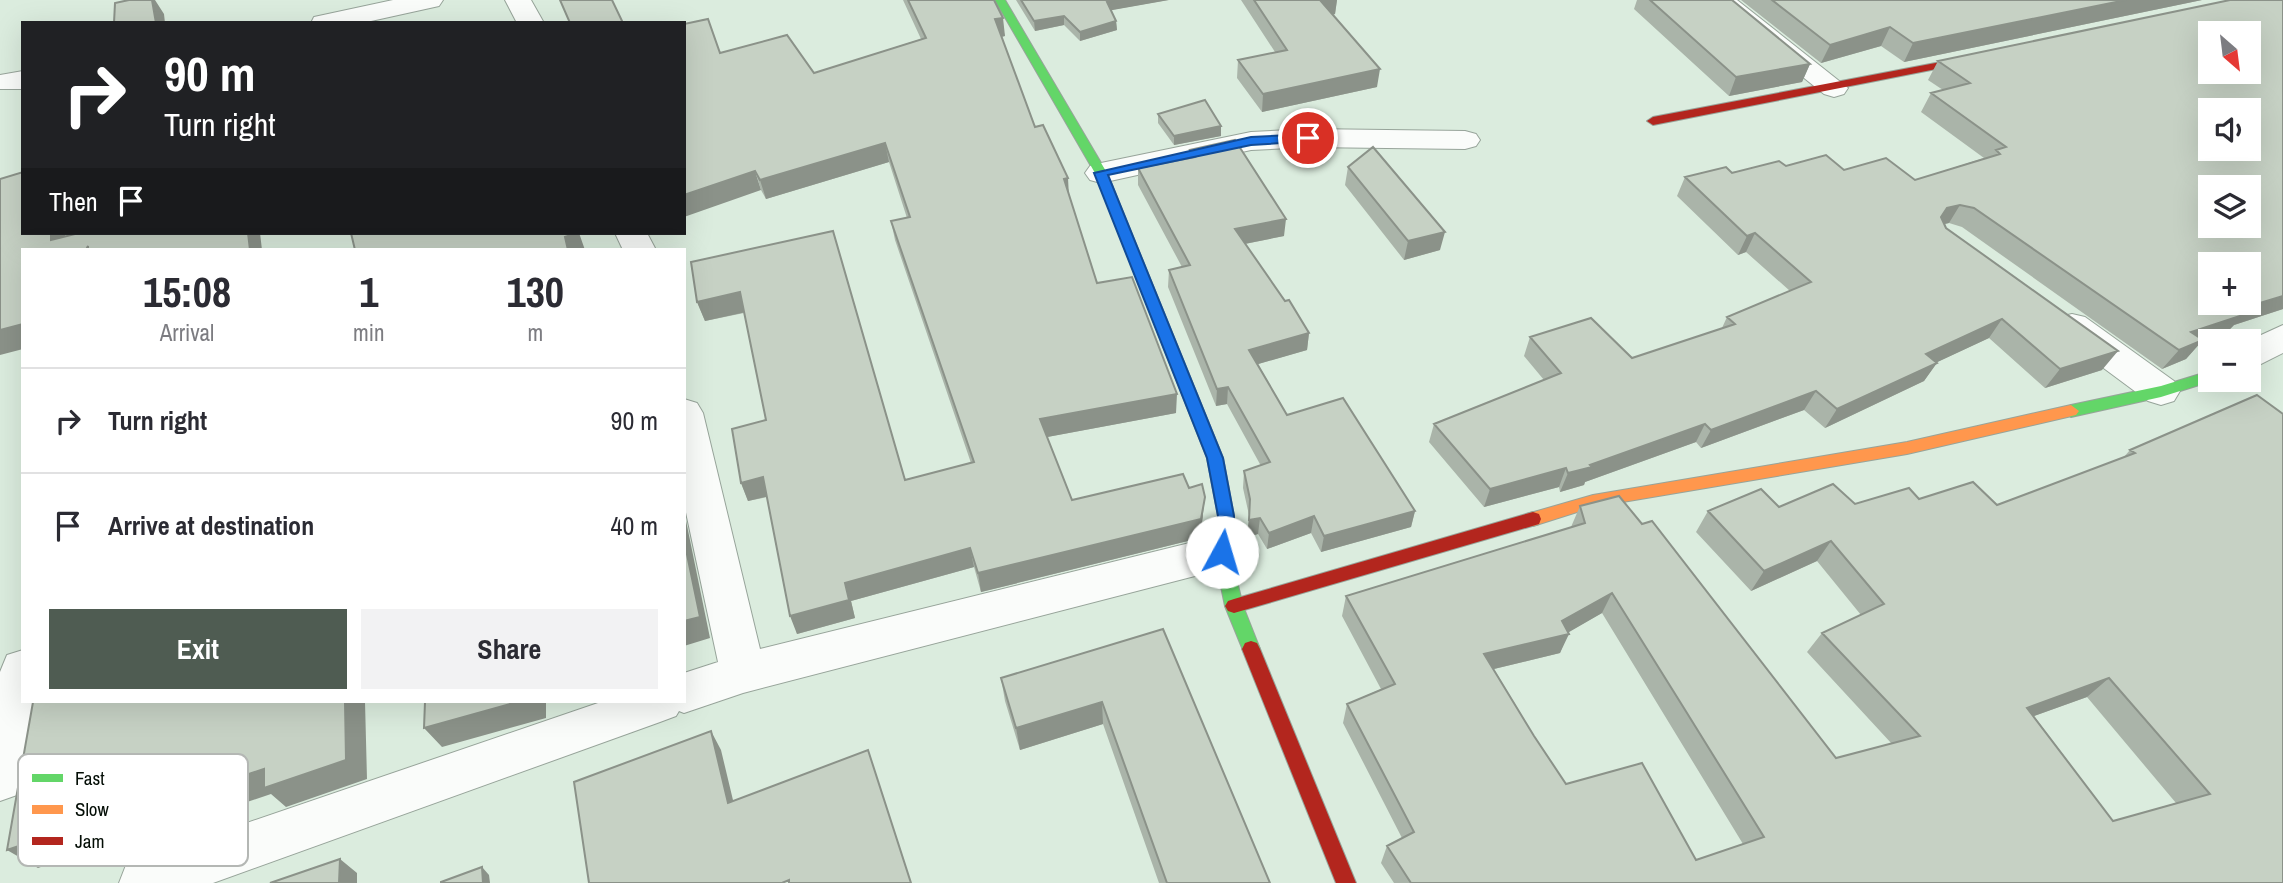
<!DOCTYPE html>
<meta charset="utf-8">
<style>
body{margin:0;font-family:"Archivo Narrow",sans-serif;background:#f2f2f3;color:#2b2b33;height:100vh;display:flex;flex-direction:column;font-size:26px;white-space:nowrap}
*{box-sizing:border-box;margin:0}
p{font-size:23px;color:#7c7c81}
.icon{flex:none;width:38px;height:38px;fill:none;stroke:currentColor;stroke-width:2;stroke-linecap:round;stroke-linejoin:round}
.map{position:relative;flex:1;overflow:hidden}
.panel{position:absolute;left:21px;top:248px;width:665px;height:455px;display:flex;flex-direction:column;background:#fff;border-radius:0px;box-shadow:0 7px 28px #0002}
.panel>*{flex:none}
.hud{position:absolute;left:21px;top:21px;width:665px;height:214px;border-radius:0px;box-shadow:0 7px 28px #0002;background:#202124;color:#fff;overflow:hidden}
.needle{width:46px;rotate:152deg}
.tools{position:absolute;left:2198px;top:21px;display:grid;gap:14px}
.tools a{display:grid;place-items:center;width:63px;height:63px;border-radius:0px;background:#fff;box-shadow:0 7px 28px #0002;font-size:35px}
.pin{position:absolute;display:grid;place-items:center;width:60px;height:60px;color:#fff;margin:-30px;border:4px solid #fff;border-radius:50%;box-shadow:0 2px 7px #0007}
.me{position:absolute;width:77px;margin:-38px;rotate:6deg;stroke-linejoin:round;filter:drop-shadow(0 0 5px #0008)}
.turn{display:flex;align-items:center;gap:24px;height:147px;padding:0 28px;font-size:32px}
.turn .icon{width:91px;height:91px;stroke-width:2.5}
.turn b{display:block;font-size:49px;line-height:60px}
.then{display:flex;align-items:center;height:66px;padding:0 28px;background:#0003;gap:14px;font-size:26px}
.eta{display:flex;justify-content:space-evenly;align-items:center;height:119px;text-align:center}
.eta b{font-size:42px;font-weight:800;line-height:49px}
.action{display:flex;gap:14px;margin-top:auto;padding:14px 28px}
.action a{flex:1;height:80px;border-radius:0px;background:#4f5c52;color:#fff;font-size:28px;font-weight:800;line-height:80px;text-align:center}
.action a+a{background:#f2f2f3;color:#2b2b33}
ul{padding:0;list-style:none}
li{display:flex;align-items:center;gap:21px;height:105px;padding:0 28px;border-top:2px solid #e1e1e2}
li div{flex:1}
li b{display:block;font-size:26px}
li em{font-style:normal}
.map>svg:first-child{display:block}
</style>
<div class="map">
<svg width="2283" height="883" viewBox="0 0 2283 883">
<rect width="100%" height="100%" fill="#dbecde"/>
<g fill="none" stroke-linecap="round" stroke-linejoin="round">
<defs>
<path id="street" d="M 393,0 L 443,0 L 439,6 L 362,23 L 311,23 L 314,17 Z
M 505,0 L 531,0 L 544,23 L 517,23 Z
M 1707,0 L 1737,0 L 1848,88 L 1844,94 L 1834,97 L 1824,94 Z
M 23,71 L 23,89 L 0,89 L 0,75 Z
M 1308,129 L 1465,131 L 1476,134 L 1480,140 L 1476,146 L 1465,149 L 1308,147 L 1251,150 L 1101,183 L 1090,180 L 1085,173 L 1090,166 L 1101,163 L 1251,132 Z
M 615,233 L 647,233 L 656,250 L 623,250 Z
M 2072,314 L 2085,317 L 2174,381 L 2180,391 L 2174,401 L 2161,405 L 2148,401 L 2059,335 L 2054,326 L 2059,317 Z
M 2283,325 L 2283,353 L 2249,370 L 2248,341 Z
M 684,399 L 697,403 L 703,413 L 760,649 L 1222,535 L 1237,540 L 1243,552 L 1237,564 L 1222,569 L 743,693 L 684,713 L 679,711 L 676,716 L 660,722 L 213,883 L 119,883 L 126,865 L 144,858 L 601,702 L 684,702 L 684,673 L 718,662 L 684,503 Z
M 23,650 L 23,702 L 39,702 L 24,779 L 17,795 L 0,801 L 0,672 L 7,655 Z"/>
<path id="fast" d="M 995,0 L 1005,0 L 1107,173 L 1223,458 L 1234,516 L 1230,552 L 1243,606 L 1260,649 L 1257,655 L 1251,657 L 1245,655 L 1225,606 L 1214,552 L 1218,516 L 1207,458 L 1095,173 Z
M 2210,371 L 2210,380 L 2215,380 L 2161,397 L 2071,417 L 2063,411 L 2071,405 L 2161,386 Z"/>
<path id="slow" d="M 2071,405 L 2079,411 L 2076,415 L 1907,454 L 1593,507 L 1533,526 L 1527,524 L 1525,519 L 1527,514 L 1593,495 L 1907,442 Z"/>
<path id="jam" d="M 1988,53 L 1992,54 L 1992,58 L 1653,125 L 1647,121 L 1653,117 Z
M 1533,512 L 1539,514 L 1541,519 L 1539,524 L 1234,613 L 1228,611 L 1225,606 L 1228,601 L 1234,599 Z
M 1251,641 L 1257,643 L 1260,649 L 1356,883 L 1336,883 L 1242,649 L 1245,643 Z"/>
</defs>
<use href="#street" stroke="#97a49a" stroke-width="2"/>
<use href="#fast" stroke="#97a49a" stroke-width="2"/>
<use href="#slow" stroke="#97a49a" stroke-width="2"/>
<use href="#jam" stroke="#97a49a" stroke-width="2"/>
<use href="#street" fill="#fafcfa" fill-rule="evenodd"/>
<use href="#fast" fill="#63d668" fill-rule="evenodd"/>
<use href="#slow" fill="#ff974d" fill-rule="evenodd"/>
<use href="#jam" fill="#b3261e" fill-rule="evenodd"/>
</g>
<path fill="#aab4a9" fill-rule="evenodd" d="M 903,0 L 994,0 L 1005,36 L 1001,37 L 1035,127 L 1069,196 L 1097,283 L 1176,413 L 1047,437 L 1072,500 L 1189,488 L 1203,516 L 1200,538 L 981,592 L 974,567 L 851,601 L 855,618 L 797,634 L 767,497 L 748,501 L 741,483 L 766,420 L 744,313 L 705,321 L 697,302 L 833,231 L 905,480 L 971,463 L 895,240 L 891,221 L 907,218 L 889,162 L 766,199 L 761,190 L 720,53 L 814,73 L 921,39 Z
M 1016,0 L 1168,0 L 1111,10 L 1116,21 L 1117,30 L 1080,41 L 1064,25 L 1035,31 Z
M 1241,0 L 1337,0 L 1335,14 L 1333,15 L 1377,87 L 1262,112 L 1237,78 L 1238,60 L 1275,52 Z
M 1637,0 L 1732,0 L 1810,64 L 1802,82 L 1729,96 L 1634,9 Z
M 1741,0 L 2202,0 L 1904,62 L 1881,46 L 1821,63 Z
M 2283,0 L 2283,309 L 2234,325 L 2225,334 L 2202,341 L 2186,359 L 2162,369 L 1962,227 L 1949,223 L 1945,224 L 1946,228 L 2102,370 L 2045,388 L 1989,338 L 1937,362 L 1924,381 L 1825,428 L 1804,410 L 1701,448 L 1696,442 L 1585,482 L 1584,485 L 1560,492 L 1559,487 L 1484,507 L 1429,442 L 1434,424 L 1544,380 L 1524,356 L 1530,337 L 1632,358 L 1722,328 L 1727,317 L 1790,291 L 1746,252 L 1738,255 L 1677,196 L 1685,177 L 1786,166 L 1844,170 L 1915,180 L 1984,158 L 1921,112 L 1931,93 L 1943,90 L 1928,80 L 1938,61 Z
M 1158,114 L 1221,126 L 1221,136 L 1174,145 L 1158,123 Z
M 1190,150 L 1284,236 L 1245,244 L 1285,301 L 1309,333 L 1307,350 L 1258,364 L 1287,415 L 1415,511 L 1411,527 L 1321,552 L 1311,533 L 1267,549 L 1258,534 L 1247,537 L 1249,515 L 1243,488 L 1244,471 L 1261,466 L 1227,404 L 1216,406 L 1168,287 L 1169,270 L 1182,267 L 1138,185 L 1138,168 L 1189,158 Z
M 1348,167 L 1440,250 L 1404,260 L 1345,185 Z
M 2257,395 L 2283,883 L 1394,883 L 1381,863 L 1387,846 L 1402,838 L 1343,723 L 1347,704 L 1381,689 L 1342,616 L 1346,596 L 1571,527 L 1580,506 L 1836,758 L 1892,744 L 1807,652 L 1822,633 L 1861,615 L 1817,561 L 1751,591 L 1696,532 L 1708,511 L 1855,504 L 1919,499 L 1997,505 L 2123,458 L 2130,450 ZM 1602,613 L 1743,844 L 1696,860 L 1566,784 L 1534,736 L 1494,669 L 1560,653 L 1568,632 ZM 2087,697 L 2176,803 L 2113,821 L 2034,716 Z
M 1163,629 L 1270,883 L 1159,883 L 1103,724 L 1020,750 L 1005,701 L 1001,678 Z"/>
<path fill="#8b9289" d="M 152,0 L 155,0 L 164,14 L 165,23 L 156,23 Z
M 1116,0 L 1169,0 L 1107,11 L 1107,2 Z
M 1319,0 L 1337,0 L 1335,14 L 1317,17 Z
M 2126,0 L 2202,0 L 1904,62 L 1913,43 Z
M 1064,16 L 1064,25 L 1035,31 L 1034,21 Z
M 1003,18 L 1005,36 L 996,38 L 995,19 Z
M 1116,21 L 1117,30 L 1080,41 L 1080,32 Z
M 1890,27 L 1881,46 L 1821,63 L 1830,45 Z
M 1810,64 L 1802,82 L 1729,96 L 1736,77 Z
M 1380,69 L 1377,87 L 1262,112 L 1263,94 Z
M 1221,126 L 1221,136 L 1174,145 L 1174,136 Z
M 885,143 L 889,162 L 766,199 L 760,180 Z
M 755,171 L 761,190 L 684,217 L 684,195 Z
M 1068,178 L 1069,197 L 1064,179 Z
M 1960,205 L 1949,223 L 1935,226 L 1947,208 Z
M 1286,219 L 1284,236 L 1234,246 L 1235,229 Z
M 1445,232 L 1440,250 L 1404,260 L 1408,241 Z
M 51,233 L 65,233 L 67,250 L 51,240 Z
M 248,233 L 260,233 L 262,250 L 250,250 Z
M 577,233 L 579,233 L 585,250 L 568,250 L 565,237 Z
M 1755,233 L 1746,252 L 1738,255 L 1747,236 Z
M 740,292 L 746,312 L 705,321 L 697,302 Z
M 2283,296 L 2283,309 L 2234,325 L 2225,334 L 2202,341 L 2186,359 L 2162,369 L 2179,350 L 2191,332 L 2237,310 Z
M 2002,319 L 1989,338 L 1914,373 L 1926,354 Z
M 23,324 L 23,349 L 0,355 L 0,330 Z
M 1309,333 L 1307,350 L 1248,367 L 1249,350 Z
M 2118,351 L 2102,370 L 2045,388 L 2060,369 Z
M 1937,363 L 1924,381 L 1825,428 L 1837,409 Z
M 1228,387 L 1227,404 L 1216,406 L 1217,389 Z
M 1816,391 L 1804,410 L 1701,448 L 1711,430 Z
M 1177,394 L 1176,413 L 1042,438 L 1040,419 Z
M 1705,424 L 1696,442 L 1585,482 L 1584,485 L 1560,492 L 1568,473 Z
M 1566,468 L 1559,487 L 1484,507 L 1490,489 Z
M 763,477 L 770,496 L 748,501 L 741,483 Z
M 1205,497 L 1200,538 L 981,592 L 978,573 Z
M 684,511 L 710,638 L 684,646 Z
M 1415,511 L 1411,527 L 1321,552 L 1324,536 Z
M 1314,516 L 1311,533 L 1267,549 L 1269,533 Z
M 1260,518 L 1258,534 L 1247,537 L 1249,520 Z
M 1831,541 L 1817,561 L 1751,591 L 1764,571 Z
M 970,548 L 974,567 L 851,601 L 855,618 L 797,634 L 790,616 L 845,583 Z
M 1612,593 L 1602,613 L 1564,635 L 1569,634 L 1560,653 L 1477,673 L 1484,654 L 1562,621 Z
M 2109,678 L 2087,697 L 2006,726 L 2027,708 Z
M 345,702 L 365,702 L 367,779 L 286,807 L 271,794 L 152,834 L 147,830 L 38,868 L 7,850 L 126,810 L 264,769 Z
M 517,702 L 546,702 L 546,718 L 442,747 L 424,728 Z
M 1102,702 L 1103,724 L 1020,750 L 1016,728 Z
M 711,731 L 721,750 L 738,821 L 728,803 Z
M 340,859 L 357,873 L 357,883 L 339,883 Z
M 482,867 L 489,875 L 490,883 L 483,883 Z"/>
<path fill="#c6d1c4" stroke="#8b9289" stroke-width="2" fill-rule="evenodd" d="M 129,0 L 152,0 L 156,23 L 114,23 L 115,3 Z
M 560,0 L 612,0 L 623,23 L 570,23 Z
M 908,0 L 994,0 L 1003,18 L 995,19 L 1035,127 L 1043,125 L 1068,178 L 1064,179 L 1097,283 L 1132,277 L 1177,394 L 1040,419 L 1072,500 L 1183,474 L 1189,488 L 1202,484 L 1205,497 L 1201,519 L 978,573 L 970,548 L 845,583 L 849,600 L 790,616 L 763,477 L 741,483 L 732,429 L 766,420 L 740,292 L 697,302 L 691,262 L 833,231 L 905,480 L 974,462 L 891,221 L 910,217 L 885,143 L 760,180 L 755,171 L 684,195 L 684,24 L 708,19 L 720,53 L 787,35 L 814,73 L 926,38 Z
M 1021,0 L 1116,0 L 1107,2 L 1116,21 L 1080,32 L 1064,16 L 1034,21 Z
M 1254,0 L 1320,0 L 1380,69 L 1263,94 L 1238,60 L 1287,50 Z
M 1650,0 L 1732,0 L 1810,64 L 1736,77 Z
M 1772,0 L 2126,0 L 1913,43 L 1890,27 L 1830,45 Z
M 2230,0 L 2283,0 L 2283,296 L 2237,310 L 2243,315 L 2191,332 L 2203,340 L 2179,350 L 1974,208 L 1960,205 L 1947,208 L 1941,217 L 1946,228 L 2118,351 L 2060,369 L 2002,319 L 1926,354 L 1937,363 L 1837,409 L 1816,391 L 1711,430 L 1705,424 L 1590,465 L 1592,467 L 1568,473 L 1566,468 L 1490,489 L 1434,424 L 1561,373 L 1530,337 L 1591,318 L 1632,358 L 1735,324 L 1727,317 L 1811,282 L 1755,233 L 1747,236 L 1685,177 L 1726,167 L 1732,173 L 1779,161 L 1786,166 L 1826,155 L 1844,170 L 1886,158 L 1915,180 L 2000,154 L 1996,150 L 2006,147 L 1931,93 L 1970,83 L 1938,61 ZM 2210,33 L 2249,33 L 2249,72 L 2210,72 ZM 2210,110 L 2249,110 L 2249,149 L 2210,149 ZM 2210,187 L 2249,187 L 2249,226 L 2210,226 ZM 2210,264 L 2249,264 L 2249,303 L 2210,303 Z
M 1205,100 L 1221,126 L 1174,136 L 1158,114 Z
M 1235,140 L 1286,219 L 1235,229 L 1285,301 L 1289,300 L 1309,333 L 1249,350 L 1287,415 L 1343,398 L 1415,511 L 1324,536 L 1314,516 L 1269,533 L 1260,518 L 1249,520 L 1250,499 L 1244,471 L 1270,462 L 1228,387 L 1217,389 L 1169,270 L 1190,265 L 1138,168 L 1195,157 L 1190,150 Z
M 1373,147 L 1445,232 L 1408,241 L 1348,167 Z
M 23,172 L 23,233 L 51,233 L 51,240 L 79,233 L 248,233 L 250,250 L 88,250 L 88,246 L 86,250 L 23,250 L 23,324 L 0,330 L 0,179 Z
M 351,233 L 577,233 L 565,237 L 568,250 L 355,250 Z
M 2257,395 L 2283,414 L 2283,883 L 1411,883 L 1387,846 L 1414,832 L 1347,704 L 1395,684 L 1346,596 L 1585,523 L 1580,506 L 1619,496 L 1642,524 L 1652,521 L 1836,758 L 1920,736 L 1822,633 L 1884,604 L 1831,541 L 1764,571 L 1708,511 L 1761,489 L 1779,507 L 1833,484 L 1855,504 L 1909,488 L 1919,499 L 1973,482 L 1997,505 L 2135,453 L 2130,450 ZM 1612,593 L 1682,705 L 1764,837 L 1696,860 L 1642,763 L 1566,784 L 1534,736 L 1484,654 L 1569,634 L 1562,621 ZM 2109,678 L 2210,794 L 2113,821 L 2027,708 Z
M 684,540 L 700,617 L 684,621 Z
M 1163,629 L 1270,883 L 1167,883 L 1102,702 L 1016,728 L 1001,678 Z
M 33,702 L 345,702 L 346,760 L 264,788 L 264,769 L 125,815 L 126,810 L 7,850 Z
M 425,702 L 517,702 L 424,728 Z
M 711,731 L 728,803 L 868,750 L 911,883 L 789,883 L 789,880 L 782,883 L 589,883 L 574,782 Z
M 340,859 L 339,883 L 270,883 Z
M 482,867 L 483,883 L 441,883 L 441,882 Z"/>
<path fill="#1a73e8" stroke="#114b97" stroke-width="2" d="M 1308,134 L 1315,138 L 1313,141 L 1251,145 L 1108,175 L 1223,458 L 1234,516 L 1231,552 L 1222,559 L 1214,552 L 1218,516 L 1207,458 L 1094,173 L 1251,137 Z"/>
<rect x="18" y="754" width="230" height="112" rx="10" fill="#fff" stroke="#b4b7b4" stroke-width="2"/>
<rect x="32" y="774" width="31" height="8" fill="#63d668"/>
<rect x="32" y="805" width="31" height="9" fill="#ff974d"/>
<rect x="32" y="837" width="31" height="8" fill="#b3261e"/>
<g font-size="19" fill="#040e06">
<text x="75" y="785">Fast</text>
<text x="75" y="816">Slow</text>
<text x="75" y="848">Jam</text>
</g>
</svg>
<div class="tools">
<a><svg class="needle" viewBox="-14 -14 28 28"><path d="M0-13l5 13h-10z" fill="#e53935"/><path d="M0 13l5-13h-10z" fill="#7c7c81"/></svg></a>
<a><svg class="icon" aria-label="sound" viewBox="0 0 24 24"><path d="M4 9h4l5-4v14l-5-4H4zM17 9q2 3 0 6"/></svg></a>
<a><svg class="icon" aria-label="layers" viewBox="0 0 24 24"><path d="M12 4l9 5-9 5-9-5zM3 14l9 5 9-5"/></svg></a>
<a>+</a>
<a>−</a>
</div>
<div class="pin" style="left:1308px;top:138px;background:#d93025"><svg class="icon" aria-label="arrive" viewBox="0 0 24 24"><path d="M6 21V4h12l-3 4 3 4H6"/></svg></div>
<svg class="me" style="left:1222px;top:552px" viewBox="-20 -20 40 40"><circle r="19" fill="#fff"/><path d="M0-13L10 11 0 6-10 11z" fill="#1a73e8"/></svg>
<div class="hud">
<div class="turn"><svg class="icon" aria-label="right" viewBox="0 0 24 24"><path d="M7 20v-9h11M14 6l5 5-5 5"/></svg><div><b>90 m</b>Turn right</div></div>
<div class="then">Then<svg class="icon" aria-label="arrive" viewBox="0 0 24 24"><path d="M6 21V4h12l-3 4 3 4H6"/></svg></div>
</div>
<section class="panel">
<div class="eta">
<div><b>15:08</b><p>Arrival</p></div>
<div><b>1</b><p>min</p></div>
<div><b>130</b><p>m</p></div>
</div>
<ul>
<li><svg class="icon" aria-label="right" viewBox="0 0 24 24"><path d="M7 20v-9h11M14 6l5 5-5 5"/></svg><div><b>Turn right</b></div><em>90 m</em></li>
<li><svg class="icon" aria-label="arrive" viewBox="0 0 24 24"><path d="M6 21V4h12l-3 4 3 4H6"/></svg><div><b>Arrive at destination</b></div><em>40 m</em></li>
</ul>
<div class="action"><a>Exit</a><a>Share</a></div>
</section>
</div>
